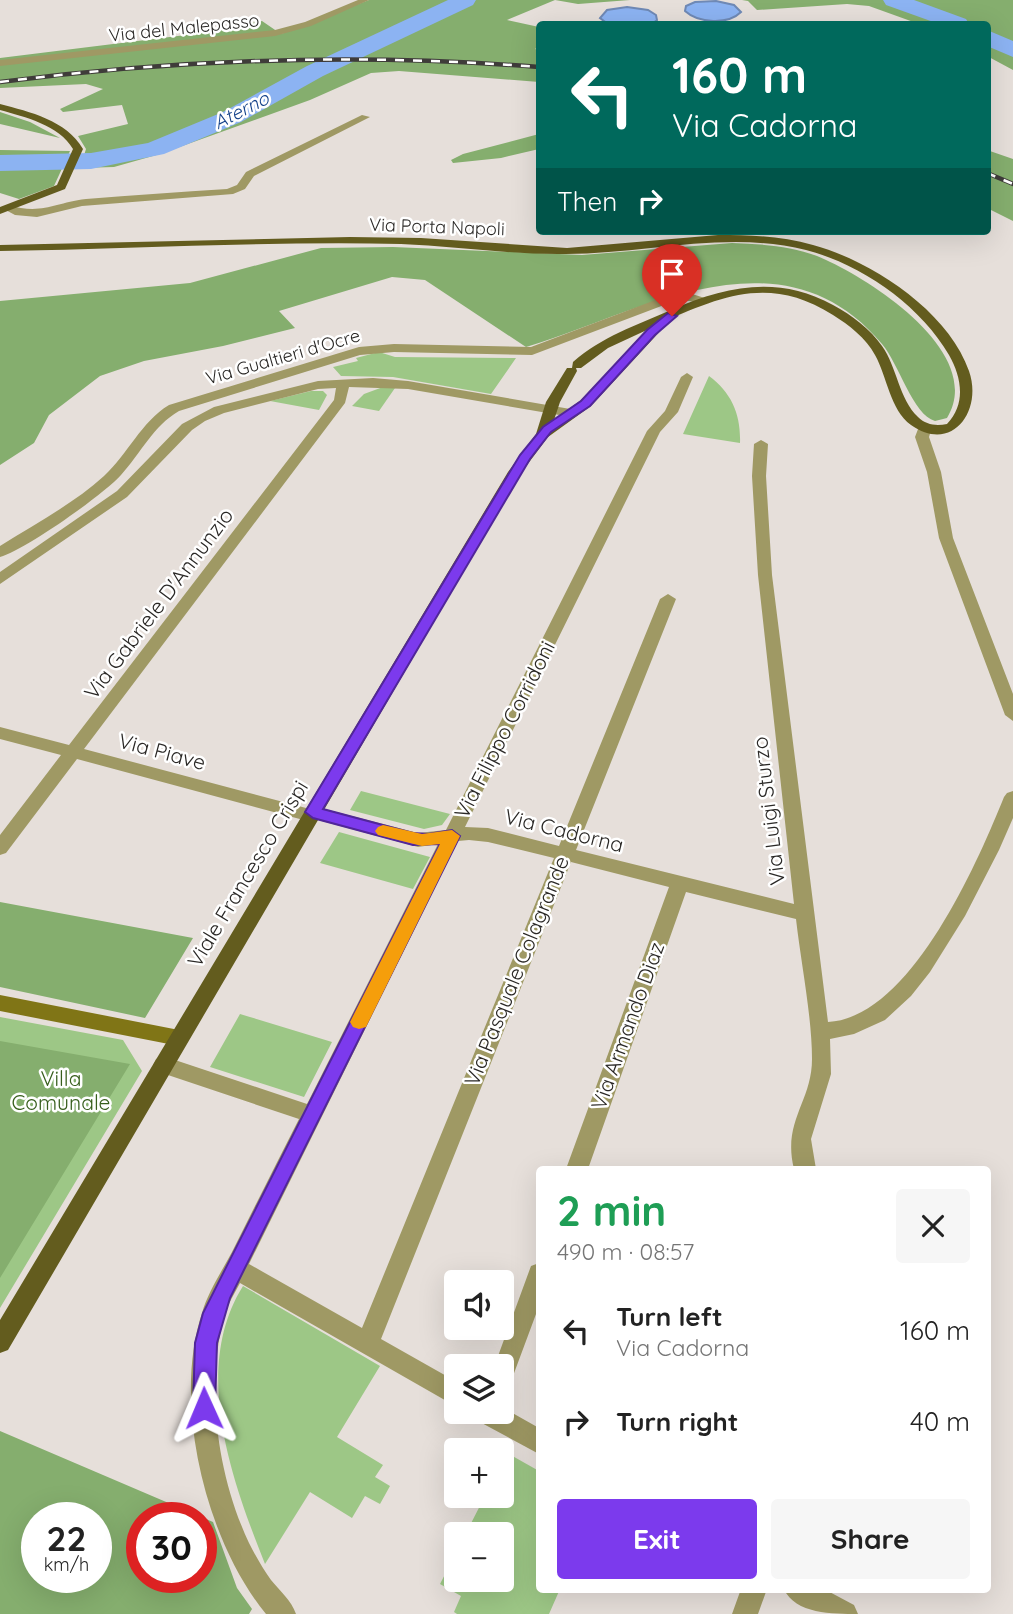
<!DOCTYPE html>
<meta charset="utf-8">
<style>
body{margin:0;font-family:Quicksand,sans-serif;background:#f6f6f6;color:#222;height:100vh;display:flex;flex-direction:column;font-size:26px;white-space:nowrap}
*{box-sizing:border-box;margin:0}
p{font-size:23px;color:#767676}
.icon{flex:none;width:38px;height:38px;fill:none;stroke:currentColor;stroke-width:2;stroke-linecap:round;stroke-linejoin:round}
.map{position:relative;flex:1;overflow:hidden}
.panel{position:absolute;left:536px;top:1166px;width:455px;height:427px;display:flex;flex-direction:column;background:#fff;border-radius:7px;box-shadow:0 7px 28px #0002}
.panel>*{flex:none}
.banner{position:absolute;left:536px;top:21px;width:455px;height:214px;border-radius:7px;box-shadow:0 7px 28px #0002;background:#00695c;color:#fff;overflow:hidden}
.fabs{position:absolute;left:444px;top:1270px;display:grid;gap:14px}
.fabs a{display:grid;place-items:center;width:70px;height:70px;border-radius:7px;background:#fff;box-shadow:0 7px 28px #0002;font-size:35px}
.speed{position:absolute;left:21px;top:1502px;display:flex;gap:14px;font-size:35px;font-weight:700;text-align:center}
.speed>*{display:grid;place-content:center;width:91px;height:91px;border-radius:50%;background:#fff;box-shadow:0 7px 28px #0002;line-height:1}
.speed small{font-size:18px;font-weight:400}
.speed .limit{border:10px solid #d22;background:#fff;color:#111}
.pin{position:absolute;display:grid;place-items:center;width:60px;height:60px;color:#fff;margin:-72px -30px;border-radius:50% 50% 50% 0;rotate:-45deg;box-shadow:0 0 7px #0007}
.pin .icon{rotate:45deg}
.me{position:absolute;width:77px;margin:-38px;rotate:359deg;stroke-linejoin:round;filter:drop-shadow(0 0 5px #0008)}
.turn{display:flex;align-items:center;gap:24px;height:147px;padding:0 21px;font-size:32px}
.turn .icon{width:91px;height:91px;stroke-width:2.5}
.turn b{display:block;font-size:49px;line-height:60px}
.then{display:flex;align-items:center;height:66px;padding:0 21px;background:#0003;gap:14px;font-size:26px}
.round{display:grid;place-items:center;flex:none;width:74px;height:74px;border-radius:7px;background:#f6f6f6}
.head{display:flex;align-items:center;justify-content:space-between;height:119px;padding:0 21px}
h1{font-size:42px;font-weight:700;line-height:52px;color:#1e9e55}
.cta{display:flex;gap:14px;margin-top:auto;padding:14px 21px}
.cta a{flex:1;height:80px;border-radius:7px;background:#7c3aed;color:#fff;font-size:28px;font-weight:700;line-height:80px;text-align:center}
.cta a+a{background:#f6f6f6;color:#222}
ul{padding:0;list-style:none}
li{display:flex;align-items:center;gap:21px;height:91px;padding:0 21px}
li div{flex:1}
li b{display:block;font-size:26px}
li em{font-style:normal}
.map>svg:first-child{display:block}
</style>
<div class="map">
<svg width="1013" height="1614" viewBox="0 0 1013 1614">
<rect width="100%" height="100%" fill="#e6dfda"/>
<path fill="#9dc786" d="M 379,352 L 395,357 L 516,358 L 491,394 L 393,377 L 341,376 L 333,367 L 358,361 L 356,358 Z
M 709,376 C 732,393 741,415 740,443 L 683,434 Z
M 383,387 L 395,388 L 379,411 L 352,406 L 364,394 Z
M 311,391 L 323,391 L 327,395 L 319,410 L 270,401 Z
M 361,791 L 450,814 L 442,825 L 424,829 L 350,810 Z
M 339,832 L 430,857 L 413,889 L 320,863 Z
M 240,1014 L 332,1042 L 304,1097 L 210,1067 Z
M 0,1017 L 123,1040 L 142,1071 L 0,1308 Z
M 243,1286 L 380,1366 L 337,1437 L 383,1465 L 375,1477 L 390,1486 L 380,1504 L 365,1496 L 352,1518 L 310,1492 L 265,1564 C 232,1481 191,1369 243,1286 Z
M 507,1453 L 539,1471 L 539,1589 L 560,1589 L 549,1614 L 457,1614 L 454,1612 L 461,1596 L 440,1584 L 457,1551 L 457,1580 L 502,1580 L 502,1535 L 465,1535 L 485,1496 L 502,1496 L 502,1463 Z"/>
<path fill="#85ae6e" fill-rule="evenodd" d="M 369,0 L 630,0 L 578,4 L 555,0 L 507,20 L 539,27 L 539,46 L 535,49 L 539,50 L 539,82 L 399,71 L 371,73 L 310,100 L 160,154 L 114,167 L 80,168 L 86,149 L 78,136 L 128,124 L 122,105 L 63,112 L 60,109 L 103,89 L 86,84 L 0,88 L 0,58 L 194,34 L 262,21 L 281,34 Z
M 742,0 L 1013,0 L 1013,70 L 987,56 L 987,24 L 919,24 L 869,6 L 847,4 L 757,10 L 748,1 Z
M 0,112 L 30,122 L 60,138 L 0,124 Z
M 539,134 L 539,149 L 501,158 L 453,163 L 451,160 L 463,154 Z
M 0,150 L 70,151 L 54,186 L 19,199 L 0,193 Z
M 987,150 L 1013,159 L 1013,221 L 987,208 Z
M 732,243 C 761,244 790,246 817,256 C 866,276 987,352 947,418 L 935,421 C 913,415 899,364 882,344 C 782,225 643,311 526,347 L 425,280 L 392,277 L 279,311 L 295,328 L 223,346 L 144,361 L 100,376 L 49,415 L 34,443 L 0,465 L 0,301 L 190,283 L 321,248 L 393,247 L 582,255 Z
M 0,902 L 193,938 L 145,1018 L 0,987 Z
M 0,1041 L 130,1064 L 0,1278 Z
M 0,1431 L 213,1522 L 237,1588 L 252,1609 L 249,1614 L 0,1614 ZM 37,1517 L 96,1517 L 96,1577 L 37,1577 ZM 201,1517 L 201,1577 L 142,1577 L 142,1517 Z"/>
<path fill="#8cb3f2" stroke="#6f89b5" stroke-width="2" d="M 716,1 L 734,5 L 741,12 C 728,25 698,23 685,11 L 686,6 L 695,2 Z
M 627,7 L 648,10 L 656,15 L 657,20 L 652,24 L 608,24 L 600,18 L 607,10 Z"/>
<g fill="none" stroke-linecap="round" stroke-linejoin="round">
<path fill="#8cb3f2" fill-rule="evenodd" d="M 448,0 L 476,0 L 473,5 L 323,76 L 241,122 L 164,154 L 91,169 L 0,171 L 0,155 L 91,153 L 148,143 L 223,112 L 307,66 Z
M 883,0 L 914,0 L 966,19 L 969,24 L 939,24 L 886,5 Z
M 987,30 L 1013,41 L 1013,57 L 987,46 Z"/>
<path fill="#9f9964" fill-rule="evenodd" d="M 358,0 L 369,0 L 311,26 L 275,36 L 0,66 L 0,60 L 275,30 L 305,22 Z
M 362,115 L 370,117 L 254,176 L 245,189 L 233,194 L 82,206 L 37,217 L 15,215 L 2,208 L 7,205 C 43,215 53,203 86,199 C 133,195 180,192 227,189 L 237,185 L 246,172 Z
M 689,293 L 711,300 L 705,304 L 689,301 L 672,302 L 532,355 L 394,352 L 360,355 L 179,411 C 153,426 141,453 121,475 C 103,495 25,550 0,557 L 0,546 C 35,524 73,504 104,476 C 128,454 141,422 169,405 L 359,347 L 394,344 L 531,347 L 666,296 Z
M 687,373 L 693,377 L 678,412 L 660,432 L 465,827 L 488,828 L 559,846 L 660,599 L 668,594 L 676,599 L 576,850 L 794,904 L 758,575 L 752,476 L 754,444 L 761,440 L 768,444 L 766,476 L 772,575 L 828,1022 C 910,1018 977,864 1004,797 L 1007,793 L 1013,791 L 1013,818 L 999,850 L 965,916 L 930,972 L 911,996 L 885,1020 L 854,1034 L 830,1039 L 831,1074 L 811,1139 L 816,1169 L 794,1169 C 782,1121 812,1102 812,1059 C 812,1017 801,963 796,919 L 686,892 L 588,1169 L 566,1169 L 669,887 L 571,862 L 381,1339 L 457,1382 L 457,1407 L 240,1283 C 234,1294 227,1306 224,1317 C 205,1388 218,1477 249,1543 C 255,1555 263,1569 271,1580 C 280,1591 291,1600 296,1614 L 266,1614 C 206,1541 172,1404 202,1313 C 208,1292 222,1271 232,1252 C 254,1208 276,1164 299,1119 L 156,1071 L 153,1065 L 156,1059 L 163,1056 L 307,1104 L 438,844 L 418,847 L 318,820 L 311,822 L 77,759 L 6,853 L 0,855 L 0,835 L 61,755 L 0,739 L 0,727 L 69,745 L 334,400 L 336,388 L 318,389 L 224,413 L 205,421 L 192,430 L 127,497 L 0,584 L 0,572 L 117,491 L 182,424 L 214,407 L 318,381 L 373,378 L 408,381 L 576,410 L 578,413 L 571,417 L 408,389 L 349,387 L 345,403 L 84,749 L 306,808 L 313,806 L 418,833 L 446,830 L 647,431 L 665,411 L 681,377 ZM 469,840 L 488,842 L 554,858 L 362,1328 L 249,1264 L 458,841 Z
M 925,423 L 932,427 L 929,437 L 941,472 L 953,538 L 1013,694 L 1013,721 L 1005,715 L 939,538 L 927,472 L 915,437 L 920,424 Z
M 539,1263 L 539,1306 L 510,1384 L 502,1388 L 502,1367 L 494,1367 L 531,1266 Z
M 502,1407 L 539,1428 L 539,1454 L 478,1421 L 475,1412 L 502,1412 Z
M 741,1589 L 767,1589 L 758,1614 L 732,1614 Z
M 784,1589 L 824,1589 L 854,1605 L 858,1614 C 833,1614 795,1614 784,1589 Z"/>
<path fill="#807516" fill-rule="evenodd" d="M 0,995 L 179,1030 L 186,1032 L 189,1038 L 186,1044 L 179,1046 L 0,1011 Z"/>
<path fill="#635c1e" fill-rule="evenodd" d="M 0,104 C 30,112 66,120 83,149 L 65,189 L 0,214 L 0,207 L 57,185 L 73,149 C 59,125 25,117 0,110 Z
M 718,235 C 750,235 782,236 813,245 C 872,261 948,311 969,371 C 983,411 952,454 911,425 C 890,410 887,376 875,355 C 866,338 849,325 833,315 C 771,276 724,295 663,322 L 663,328 L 591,406 L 548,437 L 521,473 L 8,1350 L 0,1353 L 0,1320 L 508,472 L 536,434 L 546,402 L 567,368 L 572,368 L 573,362 C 601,337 637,325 671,310 C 726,286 778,275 833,305 C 852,315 870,329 882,346 C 897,367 899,399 918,417 C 926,425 936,426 947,424 C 966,404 962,378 949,355 C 920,305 861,264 806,250 C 727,230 646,254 566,254 C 511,255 456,246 401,244 C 267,241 134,249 0,251 L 0,245 L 350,237 L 421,238 L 567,248 ZM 649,329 L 581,400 L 554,420 L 560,402 L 577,371 L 576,368 L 581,368 L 608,348 Z"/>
<defs>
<path id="rail" d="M 0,82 C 180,59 358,53 539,67
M 987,173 L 1013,184"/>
</defs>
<use href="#rail" stroke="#3f3c3a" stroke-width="4.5"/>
<use href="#rail" stroke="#fff" stroke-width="2.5" stroke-dasharray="9" stroke-linecap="butt"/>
</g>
<path fill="#7c3aed" stroke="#51269a" stroke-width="2" d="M 668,313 L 677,316 L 655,335 L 590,406 L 551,432 L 530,459 L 323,809 L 413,833 L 428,834 L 452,830 L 460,836 L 230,1298 L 217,1343 L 215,1408 L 211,1415 L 204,1419 L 196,1415 L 193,1408 L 195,1343 L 203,1313 L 440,844 L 413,845 L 313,818 L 305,812 L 520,455 L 543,427 L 581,401 L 647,330 Z"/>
<path fill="#f59e0b" d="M 383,825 L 422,834 L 452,830 L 460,836 L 366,1027 L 359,1029 L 353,1027 L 350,1022 L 440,844 L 422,846 L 378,835 L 375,831 L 378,827 Z"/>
<g text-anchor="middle" stroke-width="5" stroke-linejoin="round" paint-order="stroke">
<g font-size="18" fill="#2a2826" stroke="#fff">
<text transform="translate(184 28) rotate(-6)" y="6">Via del Malepasso</text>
<text transform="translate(437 227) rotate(2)" y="6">Via Porta Napoli</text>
<text transform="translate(283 357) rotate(-16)" y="6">Via Gualtieri d'Ocre</text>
</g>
<g font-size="19" font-style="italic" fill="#134189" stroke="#fff">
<text transform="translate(241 110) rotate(-27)" y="7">Aterno</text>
</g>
<g font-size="21" fill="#2a2826" stroke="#fff">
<text transform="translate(159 604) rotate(-53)" y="7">Via Gabriele D'Annunzio</text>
<text transform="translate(505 730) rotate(-63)" y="7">Via Filippo Corridoni</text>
<text transform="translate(162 752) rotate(15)" y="7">Via Piave</text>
<text transform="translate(769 811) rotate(-97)" y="7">Via Luigi Sturzo</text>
<text transform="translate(564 831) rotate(14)" y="7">Via Cadorna</text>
<text transform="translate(248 874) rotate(-59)" y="7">Viale Francesco Crispi</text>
<text transform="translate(517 971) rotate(-68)" y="7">Via Pasquale Colagrande</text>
<text transform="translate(628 1026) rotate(-70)" y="7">Via Armando Diaz</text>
</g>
<g font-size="21" fill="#375e1c" stroke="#fff">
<text x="61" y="1086">Villa<tspan x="61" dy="24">Comunale</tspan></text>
</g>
</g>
</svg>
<div class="fabs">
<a><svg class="icon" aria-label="sound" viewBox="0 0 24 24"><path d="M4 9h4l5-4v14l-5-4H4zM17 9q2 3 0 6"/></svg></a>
<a><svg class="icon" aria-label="layers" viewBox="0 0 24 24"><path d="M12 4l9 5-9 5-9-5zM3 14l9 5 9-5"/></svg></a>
<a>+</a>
<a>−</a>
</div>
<div class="speed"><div>22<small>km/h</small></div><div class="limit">30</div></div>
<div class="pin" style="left:672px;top:316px;background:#d93025"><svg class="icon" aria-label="arrive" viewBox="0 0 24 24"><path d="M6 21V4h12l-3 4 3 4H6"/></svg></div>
<svg class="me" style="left:204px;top:1408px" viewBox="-20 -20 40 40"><path d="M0-17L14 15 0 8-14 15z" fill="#7c3aed" stroke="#fff" stroke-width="4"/></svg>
<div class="banner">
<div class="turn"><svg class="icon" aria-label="left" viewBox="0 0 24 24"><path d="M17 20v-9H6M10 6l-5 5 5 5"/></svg><div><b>160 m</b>Via Cadorna</div></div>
<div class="then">Then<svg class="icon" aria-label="right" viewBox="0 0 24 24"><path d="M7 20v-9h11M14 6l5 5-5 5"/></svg></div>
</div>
<section class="panel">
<div class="head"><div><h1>2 min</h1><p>490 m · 08:57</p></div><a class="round"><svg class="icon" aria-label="close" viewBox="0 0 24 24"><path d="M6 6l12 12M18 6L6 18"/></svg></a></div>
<ul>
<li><svg class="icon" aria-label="left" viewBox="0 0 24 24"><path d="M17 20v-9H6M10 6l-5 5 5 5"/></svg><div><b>Turn left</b><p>Via Cadorna</p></div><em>160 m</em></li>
<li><svg class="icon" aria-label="right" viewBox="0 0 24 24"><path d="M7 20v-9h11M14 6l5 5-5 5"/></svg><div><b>Turn right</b></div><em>40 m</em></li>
</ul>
<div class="cta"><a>Exit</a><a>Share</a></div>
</section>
</div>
